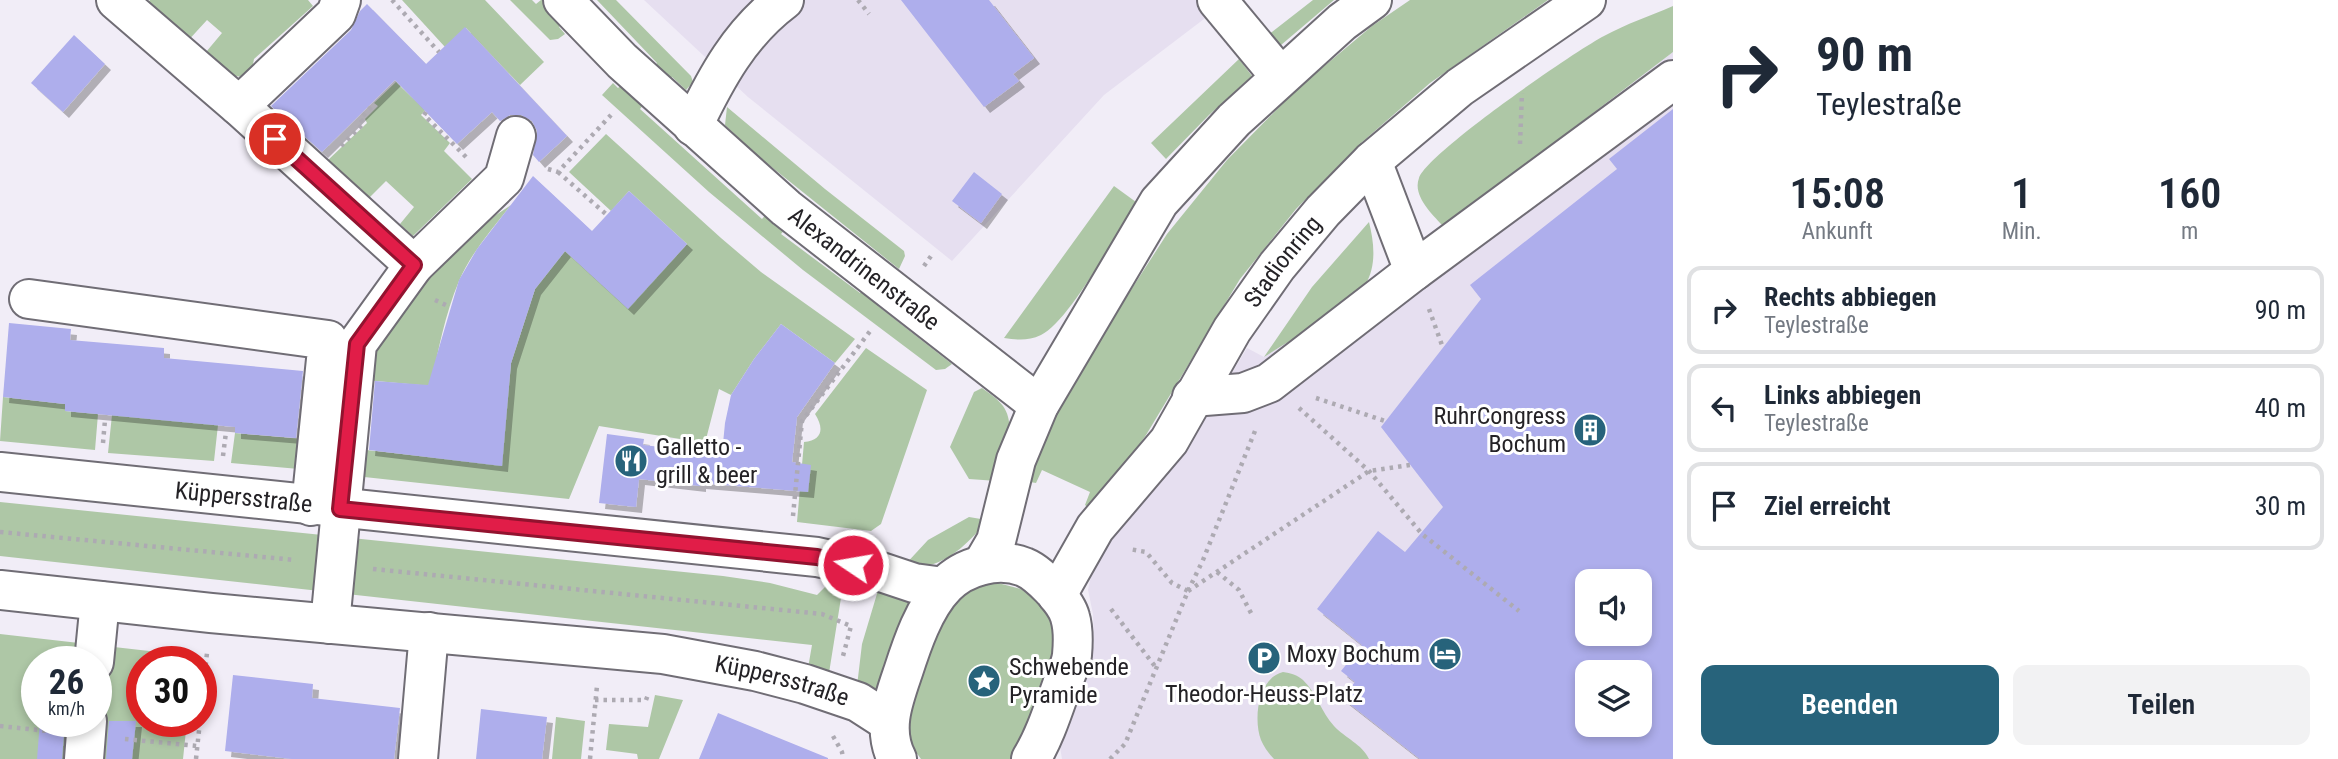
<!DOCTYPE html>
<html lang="de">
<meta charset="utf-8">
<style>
body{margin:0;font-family:"Roboto Condensed",sans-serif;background:#f2f2f3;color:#1f2937;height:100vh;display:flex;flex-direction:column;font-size:26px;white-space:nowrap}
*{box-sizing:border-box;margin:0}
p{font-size:23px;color:#747a83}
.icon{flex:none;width:38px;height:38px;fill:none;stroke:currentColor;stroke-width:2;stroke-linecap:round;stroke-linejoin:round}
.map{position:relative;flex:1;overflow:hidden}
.drawer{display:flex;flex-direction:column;background:#fff;width:665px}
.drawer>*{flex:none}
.top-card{background:#fff;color:#1f2937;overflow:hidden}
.fabs{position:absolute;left:1575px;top:569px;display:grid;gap:14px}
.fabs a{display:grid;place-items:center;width:77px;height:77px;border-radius:14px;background:#fff;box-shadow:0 4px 10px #0003;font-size:35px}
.speed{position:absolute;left:21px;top:646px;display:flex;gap:14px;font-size:35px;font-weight:700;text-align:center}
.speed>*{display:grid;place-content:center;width:91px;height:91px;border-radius:50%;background:#fff;box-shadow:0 4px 10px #0003;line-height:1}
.speed small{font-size:18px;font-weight:400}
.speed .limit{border:10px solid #d22;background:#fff;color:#111}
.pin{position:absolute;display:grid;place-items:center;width:60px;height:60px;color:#fff;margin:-30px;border:4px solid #fff;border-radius:50%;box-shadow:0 2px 7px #0007}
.me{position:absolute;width:77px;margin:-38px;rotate:282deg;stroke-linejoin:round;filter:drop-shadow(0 0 5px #0008)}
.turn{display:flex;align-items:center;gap:24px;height:147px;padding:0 28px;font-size:32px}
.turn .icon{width:91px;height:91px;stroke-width:2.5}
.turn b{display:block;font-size:49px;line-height:60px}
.eta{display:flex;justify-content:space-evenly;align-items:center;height:119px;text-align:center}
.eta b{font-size:42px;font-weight:600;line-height:49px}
.button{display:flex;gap:14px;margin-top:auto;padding:14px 28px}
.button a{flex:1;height:80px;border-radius:14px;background:#27637b;color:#fff;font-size:28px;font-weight:600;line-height:80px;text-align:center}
.button a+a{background:#f2f2f3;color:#1f2937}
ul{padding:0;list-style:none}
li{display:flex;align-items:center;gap:21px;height:88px;margin:0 14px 10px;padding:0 14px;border:4px solid #e0e1e3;border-radius:14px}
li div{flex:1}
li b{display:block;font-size:26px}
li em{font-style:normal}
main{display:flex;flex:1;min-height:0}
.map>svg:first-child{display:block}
</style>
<main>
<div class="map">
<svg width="1673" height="759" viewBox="0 0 1673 759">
<defs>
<filter id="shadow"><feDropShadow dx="6" dy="6" stdDeviation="0" flood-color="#0004"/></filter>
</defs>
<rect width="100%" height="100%" fill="#f1edf7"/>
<path fill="#e6dff0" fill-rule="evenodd" d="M 644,0 L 1229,0 L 1104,95 L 952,261 L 748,97 Z
M 1673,52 L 1673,759 L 1062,759 L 1060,747 L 1061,735 L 1094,645 L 1093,614 L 1088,590 L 1095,557 L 1192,439 L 1247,348 L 1264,357 L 1349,302 ZM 1587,581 L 1640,581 L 1640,634 L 1587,634 ZM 1587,672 L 1640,672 L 1640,724 L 1587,724 Z"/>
<path fill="#aec7a6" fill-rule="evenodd" d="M 150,0 L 308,0 L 313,6 L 254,59 L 252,69 L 243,77 L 227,75 L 201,58 L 222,33 L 207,20 L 185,44 L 146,5 Z
M 402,0 L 485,0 L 544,62 L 520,85 L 466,28 L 445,47 Z
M 510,0 L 532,0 L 536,4 L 541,0 L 549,0 L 566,19 L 559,27 L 565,34 L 558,39 L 550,40 Z
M 597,0 L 616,0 L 691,76 L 693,82 L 686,90 L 672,77 L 665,85 L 650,73 L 657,63 Z
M 1313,0 L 1334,0 L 1274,51 L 1263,39 Z
M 1410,0 L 1548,0 L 1430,83 L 1361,143 L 1296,209 L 1240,279 L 1146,435 L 1118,475 L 1089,508 L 1085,505 L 1090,492 L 1042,470 L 1036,483 L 1024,481 L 1064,394 L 1167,234 L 1227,160 L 1297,89 L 1372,26 Z
M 1673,6 L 1673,52 L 1444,227 C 1433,215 1412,196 1419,178 C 1427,153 1575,51 1604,36 C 1626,24 1650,16 1673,6 Z
M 1239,59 L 1252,76 L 1209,115 L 1166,159 L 1151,143 Z
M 628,80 L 648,99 L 640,109 L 762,219 L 769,211 L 788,226 L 781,234 L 860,293 L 867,287 L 883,298 L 878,306 L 952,364 L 945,369 L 936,370 L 803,270 L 709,192 L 602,95 L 613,83 L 618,88 Z
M 396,82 L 425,110 L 421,115 L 450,143 L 444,151 L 472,179 L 413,236 L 400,224 L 414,207 L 386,181 L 367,200 L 326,162 L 367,123 L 365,119 L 378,106 L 374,103 Z
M 727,107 L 825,189 L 904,251 L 905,256 L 899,269 L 764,161 L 756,163 L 743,150 L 742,141 L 725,125 Z
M 606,134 L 721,238 L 761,272 L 855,339 L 835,363 L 781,324 L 754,359 L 731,395 L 719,389 L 705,443 L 599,426 L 569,499 L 355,476 L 357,449 L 501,465 L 511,363 L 535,289 L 565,251 L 628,308 L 687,244 L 629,191 L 611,211 L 569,172 Z
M 1114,186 L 1136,202 C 1117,232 1070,321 1041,335 C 1028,341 1018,340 1004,338 Z
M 511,205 C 492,229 471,253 459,281 C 445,314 438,351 431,386 L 365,380 L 370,337 L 470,232 Z
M 1369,222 C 1374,242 1377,266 1365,285 C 1349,308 1290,340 1264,357 L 1312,287 Z
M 866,348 L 927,390 L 881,524 L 871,531 L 797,522 L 804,442 C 823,440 824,428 815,414 Z
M 982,388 C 989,393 998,399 1003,406 C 1018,427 1003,459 997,481 L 969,479 L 950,447 L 974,392 Z
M 3,397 L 65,404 L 65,411 L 98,414 L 95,450 L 0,441 Z
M 112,415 L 218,425 L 214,461 L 108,453 Z
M 235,433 L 302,439 L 299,469 L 231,463 Z
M 0,502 L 723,576 L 770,583 L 817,595 L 839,573 L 847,577 L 841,598 L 829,673 L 808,668 L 812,645 L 0,556 Z
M 969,517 L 987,520 C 973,539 950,562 925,566 C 918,568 910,567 903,567 L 928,540 Z
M 998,583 L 1021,589 L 1044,607 L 1054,625 L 1058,650 L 1013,759 L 921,759 L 910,744 L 905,722 L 943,614 C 958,596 975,584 998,583 Z
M 879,587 L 913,600 L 876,693 L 857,686 L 862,644 Z
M 0,634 L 193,656 L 192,661 L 142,662 L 142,721 L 187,721 L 183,759 L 0,759 ZM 37,662 L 96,662 L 96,721 L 37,721 Z
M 1283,672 C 1291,673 1297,675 1303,680 C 1317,693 1321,712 1334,726 C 1345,738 1362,744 1369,759 L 1274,759 C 1269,754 1264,747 1261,740 C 1253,719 1258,678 1283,672 Z
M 655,695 L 683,700 L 659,759 L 638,759 L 637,754 L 606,750 L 609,724 L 648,727 Z
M 556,717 L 585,721 L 581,759 L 552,759 Z"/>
<path fill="#aeaeec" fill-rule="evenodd" filter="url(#shadow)" d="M 901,0 L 989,0 L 1034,58 L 1013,74 L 1019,81 L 984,107 Z
M 367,4 L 426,64 L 465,27 L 567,136 L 539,162 L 533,155 L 537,131 L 532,121 L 521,115 L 510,115 L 500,121 L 492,112 L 457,144 L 395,80 L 322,152 L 271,106 L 351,30 L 360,11 Z
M 74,35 L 105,64 L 63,112 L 31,83 Z
M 1673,109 L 1673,759 L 1420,759 L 1342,698 L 1355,682 L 1341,671 L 1362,645 L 1317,609 L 1378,531 L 1405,552 L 1443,507 L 1381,427 L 1481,299 L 1470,285 L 1617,169 L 1609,159 ZM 1587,581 L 1640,581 L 1640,634 L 1587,634 ZM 1587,672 L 1640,672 L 1640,724 L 1587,724 Z
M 974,172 L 1002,194 L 981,223 L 952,201 Z
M 533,176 L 592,231 L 629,191 L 687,244 L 628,309 L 565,251 L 535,289 L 511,363 L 502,466 L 369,450 L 375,381 L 428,385 L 459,280 L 477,249 Z
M 9,323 L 71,329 L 70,340 L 164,348 L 164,358 L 303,371 L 296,438 L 235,433 L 235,427 L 65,411 L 65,404 L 3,397 Z
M 781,324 L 835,363 L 797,417 L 792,462 L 811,465 L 808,492 L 700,483 L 700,486 L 639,479 L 636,507 L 599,503 L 607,434 L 644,439 L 643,445 L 722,454 L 725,423 L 731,395 L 754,359 Z
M 233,675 L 313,684 L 312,698 L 400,708 L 394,759 L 292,759 L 225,751 Z
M 481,709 L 547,717 L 542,759 L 476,759 Z
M 718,713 L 828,758 L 828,759 L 699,759 Z
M 40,721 L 65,721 L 62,759 L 37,759 Z
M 109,721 L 136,721 L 132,759 L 106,759 Z"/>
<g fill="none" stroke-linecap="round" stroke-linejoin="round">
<defs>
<g id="minor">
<path d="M 116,0 L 239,106 L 414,265 L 357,344 L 330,624"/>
<path id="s1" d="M 563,0 L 622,61 L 786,208 L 1039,405"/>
<path d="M 1217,0 L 1280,76"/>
<path d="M 239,106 L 336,14 L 341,0"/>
<path d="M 693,126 C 716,78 740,33 784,0"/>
<path d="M 1372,161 L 1414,271"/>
<path d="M 414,265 L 504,178 L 516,136"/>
<path d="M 29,299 L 328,340 L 311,506"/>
<path d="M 1192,397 L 1243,393 L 1269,383 L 1414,271 L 1673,80"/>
<path id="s2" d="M 0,472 L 817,557 L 872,569 L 914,583 L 944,587"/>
<path id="s3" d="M 0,590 L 211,613 L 663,654 L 755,671 L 805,684 L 858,702 L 889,722"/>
<path d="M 94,662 L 100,601"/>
<path d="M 84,759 L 87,721"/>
<path d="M 418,759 L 429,632"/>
</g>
<g id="major">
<path d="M 982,565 L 996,541 L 1016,460 L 1039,405 L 1159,202 L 1234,120 L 1342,22 L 1372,0"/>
<path id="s4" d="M 1057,595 L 1095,528 L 1169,441 L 1232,330 L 1277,266 L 1323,211 L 1372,161 L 1460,87 L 1586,0"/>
<path d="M 897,759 C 882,730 893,701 903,672 C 912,644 924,608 945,586 C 964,566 998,557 1024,567 C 1036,572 1045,582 1053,590 C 1059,597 1068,609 1070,617 C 1073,627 1073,644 1072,655 C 1071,665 1065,676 1062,685 C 1053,710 1045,736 1031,759"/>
</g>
</defs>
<use href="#minor" stroke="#706d75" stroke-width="42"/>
<use href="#major" stroke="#706d75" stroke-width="42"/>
<path stroke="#adaab2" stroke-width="4.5" stroke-dasharray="3.5 5" stroke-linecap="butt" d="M 392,0 L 439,52
M 858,0 L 869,14
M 426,112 L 424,115 L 468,159
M 1520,144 L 1522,93
M 341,146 L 364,123 L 360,119 L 372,106
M 548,169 L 558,172 L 611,115
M 558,172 L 607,215
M 924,266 L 931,256
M 435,300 L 450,307
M 1429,309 L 1443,348
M 1316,398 L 1385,421
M 1299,408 L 1369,471 L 1422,534 L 1519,611
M 103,443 L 105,420
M 223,456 L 226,432
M 793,516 L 802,421 L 871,330
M 0,532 L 295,560
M 373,569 L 822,614 L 851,626 L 843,656
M 1217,572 L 1239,590 L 1252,615
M 1188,591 L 1369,471 L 1410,465
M 1188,591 L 1203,560 L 1255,431
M 1111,609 L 1157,669
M 595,700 L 646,700 L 649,692
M 201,708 L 207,653
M 0,726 L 47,731
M 833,736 L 842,752 L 843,759
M 125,739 L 197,746
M 196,759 L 200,721
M 590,759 L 597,686
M 1110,759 L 1125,744 L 1188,591 L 1172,583 L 1146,552 L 1129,549"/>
<use href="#minor" stroke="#fff" stroke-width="38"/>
<use href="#major" stroke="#fff" stroke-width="38"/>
</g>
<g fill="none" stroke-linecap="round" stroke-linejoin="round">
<defs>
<path id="route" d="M 275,139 L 414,265 L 357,344 L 340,509 L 817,557 L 853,565"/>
</defs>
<use href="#route" stroke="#92132f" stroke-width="18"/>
<use href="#route" stroke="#e11d48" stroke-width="12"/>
</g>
<defs>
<symbol id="building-disc" viewBox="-11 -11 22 22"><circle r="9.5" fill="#27637b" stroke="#fff"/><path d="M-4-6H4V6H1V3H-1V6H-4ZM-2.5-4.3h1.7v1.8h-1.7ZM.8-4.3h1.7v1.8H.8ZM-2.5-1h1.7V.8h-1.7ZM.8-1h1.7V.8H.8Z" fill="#fff"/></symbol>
<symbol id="restaurant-disc" viewBox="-11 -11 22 22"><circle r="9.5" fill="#27637b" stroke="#fff"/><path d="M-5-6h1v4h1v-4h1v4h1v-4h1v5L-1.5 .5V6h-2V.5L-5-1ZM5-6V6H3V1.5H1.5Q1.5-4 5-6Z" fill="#fff"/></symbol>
<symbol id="hotel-disc" viewBox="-11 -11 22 22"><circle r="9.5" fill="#27637b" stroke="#fff"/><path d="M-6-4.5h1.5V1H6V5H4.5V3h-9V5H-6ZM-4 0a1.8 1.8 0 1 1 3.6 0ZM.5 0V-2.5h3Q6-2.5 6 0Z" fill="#fff"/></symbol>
<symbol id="parking-disc" viewBox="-11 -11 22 22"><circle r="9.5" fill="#27637b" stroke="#fff"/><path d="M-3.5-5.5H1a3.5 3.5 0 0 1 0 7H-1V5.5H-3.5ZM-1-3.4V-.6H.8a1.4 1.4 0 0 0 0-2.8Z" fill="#fff"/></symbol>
<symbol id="sight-disc" viewBox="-11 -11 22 22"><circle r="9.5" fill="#27637b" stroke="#fff"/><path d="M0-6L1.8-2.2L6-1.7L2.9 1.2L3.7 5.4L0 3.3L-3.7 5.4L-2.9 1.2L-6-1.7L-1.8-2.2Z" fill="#fff"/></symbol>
</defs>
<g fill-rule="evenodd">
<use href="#building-disc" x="1571" y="411" width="38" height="38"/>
<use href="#restaurant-disc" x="612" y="442" width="38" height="38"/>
<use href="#hotel-disc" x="1426" y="635" width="38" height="38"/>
<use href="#parking-disc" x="1245" y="639" width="38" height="38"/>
<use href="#sight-disc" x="965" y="662" width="38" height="38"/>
</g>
<g text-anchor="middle" stroke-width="6" stroke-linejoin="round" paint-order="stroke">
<g font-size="24" fill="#242226" stroke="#fff">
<text dy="8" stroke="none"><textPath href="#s4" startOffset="404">Stadionring</textPath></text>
<text dy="8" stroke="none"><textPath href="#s1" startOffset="404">Alexandrinenstraße</textPath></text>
<text dy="8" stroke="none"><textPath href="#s2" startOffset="245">Küppersstraße</textPath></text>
<text dy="8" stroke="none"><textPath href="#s3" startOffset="788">Küppersstraße</textPath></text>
</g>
<g font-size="24" fill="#242226" stroke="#fff" text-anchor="end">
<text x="1566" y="424">RuhrCongress<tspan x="1566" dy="28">Bochum</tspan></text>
<text x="656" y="455" text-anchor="start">Galletto -<tspan x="656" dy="28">grill &amp; beer</tspan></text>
<text x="1420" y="662">Moxy Bochum</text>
<text x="1009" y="675" text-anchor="start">Schwebende<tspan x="1009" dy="28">Pyramide</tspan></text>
<text x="1264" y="702" text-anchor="middle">Theodor-Heuss-Platz</text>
</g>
</g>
</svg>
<div class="fabs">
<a><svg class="icon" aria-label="sound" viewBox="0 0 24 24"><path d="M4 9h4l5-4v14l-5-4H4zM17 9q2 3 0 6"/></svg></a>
<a><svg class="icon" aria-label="layers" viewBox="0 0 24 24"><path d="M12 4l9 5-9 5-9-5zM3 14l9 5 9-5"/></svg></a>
</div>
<div class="speed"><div>26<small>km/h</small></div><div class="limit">30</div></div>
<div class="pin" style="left:275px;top:139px;background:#d93025"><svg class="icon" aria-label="arrive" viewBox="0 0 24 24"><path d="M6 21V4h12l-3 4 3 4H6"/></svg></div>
<svg class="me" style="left:853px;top:565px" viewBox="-20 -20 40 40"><circle r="17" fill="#e11d48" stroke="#fff" stroke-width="3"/><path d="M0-11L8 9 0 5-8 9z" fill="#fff"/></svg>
</div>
<section class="drawer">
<div class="top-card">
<div class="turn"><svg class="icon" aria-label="right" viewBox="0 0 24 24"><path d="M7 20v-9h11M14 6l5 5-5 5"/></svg><div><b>90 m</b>Teylestraße</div></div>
</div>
<div class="eta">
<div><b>15:08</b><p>Ankunft</p></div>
<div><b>1</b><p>Min.</p></div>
<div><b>160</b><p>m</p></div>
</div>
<ul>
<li><svg class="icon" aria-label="right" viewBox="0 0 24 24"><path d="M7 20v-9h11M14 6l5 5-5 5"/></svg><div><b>Rechts abbiegen</b><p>Teylestraße</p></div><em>90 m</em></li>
<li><svg class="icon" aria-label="left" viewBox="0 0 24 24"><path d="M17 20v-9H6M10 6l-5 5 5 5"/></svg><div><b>Links abbiegen</b><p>Teylestraße</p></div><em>40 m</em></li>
<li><svg class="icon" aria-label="arrive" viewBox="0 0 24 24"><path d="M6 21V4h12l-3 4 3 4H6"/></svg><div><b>Ziel erreicht</b></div><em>30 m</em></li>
</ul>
<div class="button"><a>Beenden</a><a>Teilen</a></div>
</section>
</main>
